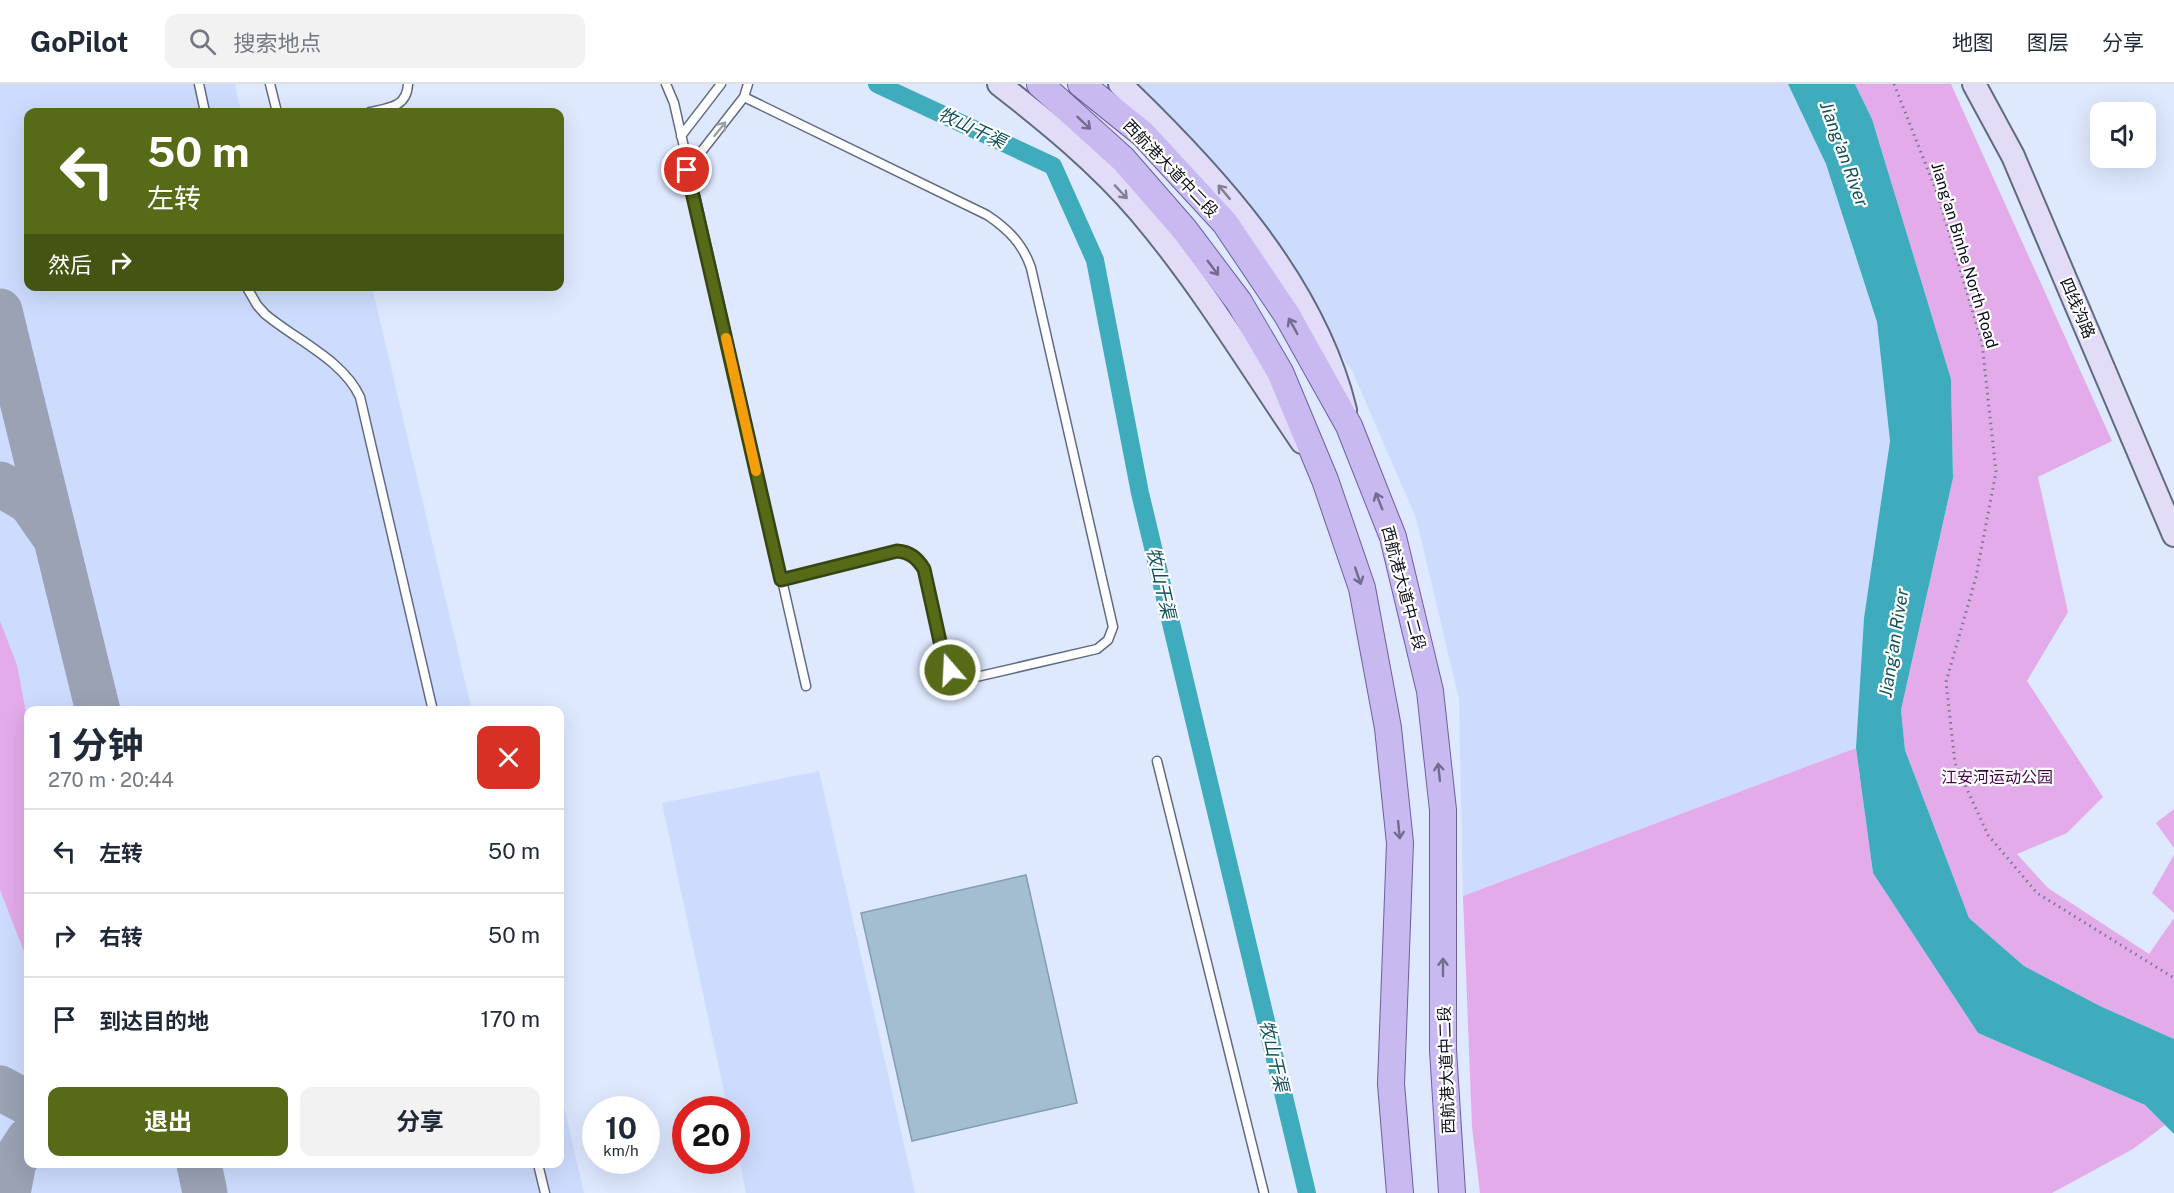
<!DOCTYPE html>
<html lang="zh">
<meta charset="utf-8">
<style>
body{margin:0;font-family:"Public Sans","Noto Sans SC",sans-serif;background:#f2f2f3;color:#1f2937;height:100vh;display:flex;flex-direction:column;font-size:22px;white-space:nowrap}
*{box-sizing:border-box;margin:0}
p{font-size:20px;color:#747a83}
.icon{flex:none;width:33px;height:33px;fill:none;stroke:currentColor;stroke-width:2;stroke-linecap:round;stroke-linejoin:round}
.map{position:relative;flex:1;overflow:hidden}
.details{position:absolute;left:24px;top:622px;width:540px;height:462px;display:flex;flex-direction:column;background:#fff;border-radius:12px;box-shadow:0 6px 24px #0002}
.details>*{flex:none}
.top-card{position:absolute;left:24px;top:24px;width:540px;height:183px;border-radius:12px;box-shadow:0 6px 24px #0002;background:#566a18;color:#fff;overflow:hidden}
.fabs{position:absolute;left:2090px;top:18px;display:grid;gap:12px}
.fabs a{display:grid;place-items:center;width:66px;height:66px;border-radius:12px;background:#fff;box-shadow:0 6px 24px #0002;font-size:30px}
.speed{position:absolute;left:582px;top:1012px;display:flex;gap:12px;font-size:30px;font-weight:700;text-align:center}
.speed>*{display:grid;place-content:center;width:78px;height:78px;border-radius:50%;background:#fff;box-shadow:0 6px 24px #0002;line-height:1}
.speed small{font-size:15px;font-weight:400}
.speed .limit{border:9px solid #d22;background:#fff;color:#111}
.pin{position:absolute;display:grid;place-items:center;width:51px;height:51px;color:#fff;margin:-26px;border:3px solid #fff;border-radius:50%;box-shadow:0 2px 6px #0007}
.me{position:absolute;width:66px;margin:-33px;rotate:341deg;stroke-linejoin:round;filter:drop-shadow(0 0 4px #0008)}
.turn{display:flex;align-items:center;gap:21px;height:126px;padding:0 24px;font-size:27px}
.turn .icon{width:78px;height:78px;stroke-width:2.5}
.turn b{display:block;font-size:42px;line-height:51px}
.then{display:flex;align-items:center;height:57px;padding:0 24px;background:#0003;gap:12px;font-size:22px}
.round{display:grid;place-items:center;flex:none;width:63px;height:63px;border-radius:12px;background:#f2f2f3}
.overview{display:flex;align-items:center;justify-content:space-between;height:102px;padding:0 24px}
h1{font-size:36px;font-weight:700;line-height:45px}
.primary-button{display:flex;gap:12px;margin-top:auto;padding:12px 24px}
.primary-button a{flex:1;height:69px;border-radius:12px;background:#566a18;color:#fff;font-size:24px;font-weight:700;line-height:69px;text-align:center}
.primary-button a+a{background:#f2f2f3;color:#1f2937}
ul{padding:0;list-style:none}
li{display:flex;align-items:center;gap:18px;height:84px;padding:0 24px;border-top:2px solid #e0e1e3}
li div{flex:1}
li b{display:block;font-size:22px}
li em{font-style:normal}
header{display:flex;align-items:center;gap:36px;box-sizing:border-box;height:84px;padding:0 30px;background:#fff;border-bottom:2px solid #e0e1e3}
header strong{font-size:28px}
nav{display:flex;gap:33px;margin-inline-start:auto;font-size:21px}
.search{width:420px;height:54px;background:#f2f2f3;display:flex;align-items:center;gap:15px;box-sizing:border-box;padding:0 21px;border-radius:12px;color:#747a83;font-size:22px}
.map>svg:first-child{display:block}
</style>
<header>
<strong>GoPilot</strong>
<div class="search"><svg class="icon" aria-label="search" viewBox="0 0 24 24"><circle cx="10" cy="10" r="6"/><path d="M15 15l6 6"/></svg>搜索地点</div>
<nav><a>地图</a><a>图层</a><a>分享</a></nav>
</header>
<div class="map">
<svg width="2174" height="1109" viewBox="0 0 2174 1109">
<rect width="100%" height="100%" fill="#dee8ff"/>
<path fill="#cddcfe" d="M 0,0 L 235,0 L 241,28 L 28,28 L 28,202 L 372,203 L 472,627 L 28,627 L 28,1080 L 560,1080 L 560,1005 L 584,1109 L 0,1109 Z
M 1129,0 L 1788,0 L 1826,80 L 1877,238 L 1890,357 L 1864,534 L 1856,664 L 1463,812 L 1459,615 L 1416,434 L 1353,289 L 1246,124 Z
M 819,687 L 915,1109 L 746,1109 L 737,1063 L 736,1026 L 728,1026 L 662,719 Z"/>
<path fill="#e4abea" d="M 1855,0 L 1951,0 L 2112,357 L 2038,393 L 2068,528 L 2027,597 L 2103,713 L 2067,749 L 2017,770 L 2048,804 L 2149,870 L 2174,834 L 2174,955 L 2100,922 L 2024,882 L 1969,834 L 1905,666 L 1901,626 L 1953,394 L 1951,295 L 1872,35 Z
M 0,537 L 17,581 L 28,639 L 28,878 L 0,806 Z
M 1856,664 L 1873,789 L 1978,949 L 2145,1021 L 2165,1041 L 2133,1065 L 2052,1109 L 1480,1109 L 1472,1043 L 1463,812 Z
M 2174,725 L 2174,764 L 2156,739 Z
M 2174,771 L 2174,829 L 2152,809 Z"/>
<path fill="#3eacbc" d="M 1788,0 L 1855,0 L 1872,35 L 1951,295 L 1953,394 L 1901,626 L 1905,666 L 1969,834 L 2024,882 L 2100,922 L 2174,955 L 2174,1050 L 2145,1021 L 1978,949 L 1873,789 L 1856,664 L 1864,534 L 1890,357 L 1877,238 L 1826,80 Z"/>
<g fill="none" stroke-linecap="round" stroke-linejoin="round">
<path stroke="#3eacbc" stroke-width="18" d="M 877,0 L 1053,82 L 1095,176 L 1140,409 L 1307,1109"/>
<path stroke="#9aa2b4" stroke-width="45" d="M 0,227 L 98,627
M 0,400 L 30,418 L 53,451
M 0,1004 L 28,1019
M 199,1080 L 205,1109
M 8,1109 L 14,1078 L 28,1056"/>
</g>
<path fill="#a3bed1" stroke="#839eb0" stroke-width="1.5" d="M 1026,791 L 1077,1019 L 912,1057 L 861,829 Z"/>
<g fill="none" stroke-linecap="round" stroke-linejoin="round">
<defs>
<path id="lane" d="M 199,0 L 205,28
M 270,0 L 277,28
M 666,0 L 674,19 L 806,602
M 744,13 L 987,131 C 1008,145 1023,160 1031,184 L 1113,543 L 1108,556 L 1097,565 L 963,596 L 954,591 L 946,580 L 924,485 C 917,474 910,468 897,467 L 781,496
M 370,28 C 389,24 407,23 408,0
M 681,52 L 721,0
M 687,86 L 744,13 L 748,0
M 246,202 L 257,221 L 265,230 C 296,256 343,276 360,313 L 433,627
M 1157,677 L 1264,1109
M 538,1080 L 545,1109"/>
<path id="secondary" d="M 999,0 C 1049,39 1098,79 1140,128 C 1201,200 1249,280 1302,358
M 1120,0 C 1213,89 1314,198 1345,326
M 1974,0 L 2013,72 L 2174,451"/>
<path id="primary" d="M 1040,0 L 1123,75 L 1184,145 L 1239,218 L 1280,288 L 1325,396 L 1362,504 L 1388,644 L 1400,759 L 1391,1000 L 1400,1109
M 1081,0 L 1143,50 L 1225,139 L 1287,231 L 1349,342 L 1393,453 L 1430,607 L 1443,726 L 1443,966 L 1452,1109"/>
</defs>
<use href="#lane" stroke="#606b82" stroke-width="11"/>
<use href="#secondary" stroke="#606b82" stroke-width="26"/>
<use href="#primary" stroke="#6d5f9f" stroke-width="28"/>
<path stroke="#737a8a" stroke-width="3" stroke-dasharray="1.5 4.5" stroke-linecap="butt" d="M 1894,0 L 1937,109 L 1982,259 L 1996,388 L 1976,493 L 1946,598 L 1955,679 L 1988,751 L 2037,809 L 2174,894"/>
<use href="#lane" stroke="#fff" stroke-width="8"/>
<use href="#secondary" stroke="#e3dcf8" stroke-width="22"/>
<use href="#primary" stroke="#c8b9f1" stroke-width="26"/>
</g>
<defs><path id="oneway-shaft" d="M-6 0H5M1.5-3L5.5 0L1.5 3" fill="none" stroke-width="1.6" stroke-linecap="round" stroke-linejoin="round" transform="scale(1.5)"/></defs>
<g stroke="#726c8f">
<use href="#oneway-shaft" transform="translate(1084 39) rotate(43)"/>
<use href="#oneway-shaft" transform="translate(1213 184) rotate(53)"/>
<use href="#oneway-shaft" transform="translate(1293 242) rotate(-119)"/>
<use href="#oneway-shaft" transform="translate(1379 417) rotate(-112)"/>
<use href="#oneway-shaft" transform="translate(1358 492) rotate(71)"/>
<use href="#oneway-shaft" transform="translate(1439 688) rotate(-96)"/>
<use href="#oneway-shaft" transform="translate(1399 746) rotate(84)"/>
<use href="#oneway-shaft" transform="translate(1443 883) rotate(-90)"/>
</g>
<use stroke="#9d9fa2" href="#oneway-shaft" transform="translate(720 45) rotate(-51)"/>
<g stroke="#817f93">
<use href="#oneway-shaft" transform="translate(1121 108) rotate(47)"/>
<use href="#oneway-shaft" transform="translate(1224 108) rotate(-130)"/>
</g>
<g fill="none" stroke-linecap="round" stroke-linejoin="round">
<defs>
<path id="route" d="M 687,86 L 781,496 L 897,467 C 910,468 917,474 924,485 L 943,571 L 950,586"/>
</defs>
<use href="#route" stroke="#384510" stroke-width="15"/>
<use href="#route" stroke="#566a18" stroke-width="10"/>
<path stroke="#f59e0b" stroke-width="10" d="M 726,254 L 756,387"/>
</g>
<g text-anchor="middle" stroke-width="4.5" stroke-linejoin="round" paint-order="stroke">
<g font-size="16" fill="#0a0e17" stroke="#fff">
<text transform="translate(1171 84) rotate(46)" y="6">西航港大道中二段</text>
<text transform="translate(1965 171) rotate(73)" y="6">Jiang'an Binhe North Road</text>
<text transform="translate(2078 224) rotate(67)" y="6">四线沟路</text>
<text transform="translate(1404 504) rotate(75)" y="6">西航港大道中二段</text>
<text transform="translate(1446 986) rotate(-92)" y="6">西航港大道中二段</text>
</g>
<g font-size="16" fill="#45064b" stroke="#fff">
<text x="1997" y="699">江安河运动公园</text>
</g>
<g font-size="18" font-style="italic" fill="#125159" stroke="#fff">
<text transform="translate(972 44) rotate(25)" y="6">牧山干渠</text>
<text transform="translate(1844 70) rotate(70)" y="6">Jiang'an River</text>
<text transform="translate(1161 499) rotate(77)" y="6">牧山干渠</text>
<text transform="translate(1894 559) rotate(-81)" y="6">Jiang'an River</text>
<text transform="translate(1274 972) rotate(77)" y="6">牧山干渠</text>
</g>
</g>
</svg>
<div class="fabs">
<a><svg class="icon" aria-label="sound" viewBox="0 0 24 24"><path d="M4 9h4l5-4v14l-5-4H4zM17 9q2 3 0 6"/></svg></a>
</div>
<div class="speed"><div>10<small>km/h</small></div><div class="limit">20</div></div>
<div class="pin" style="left:687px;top:86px;background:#d93025"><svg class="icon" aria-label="arrive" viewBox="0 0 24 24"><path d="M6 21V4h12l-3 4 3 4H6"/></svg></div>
<svg class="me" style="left:950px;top:586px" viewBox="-20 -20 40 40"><circle r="17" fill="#566a18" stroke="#fff" stroke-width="3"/><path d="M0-11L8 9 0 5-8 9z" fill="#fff"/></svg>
<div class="top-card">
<div class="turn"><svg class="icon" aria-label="left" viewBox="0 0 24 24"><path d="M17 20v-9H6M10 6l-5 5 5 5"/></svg><div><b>50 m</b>左转</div></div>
<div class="then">然后<svg class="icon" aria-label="right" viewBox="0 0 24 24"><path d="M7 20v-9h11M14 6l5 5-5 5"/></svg></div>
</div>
<section class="details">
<div class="overview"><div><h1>1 分钟</h1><p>270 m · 20:44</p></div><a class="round" style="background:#d93025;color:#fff"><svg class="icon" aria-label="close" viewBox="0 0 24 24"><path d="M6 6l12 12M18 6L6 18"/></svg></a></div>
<ul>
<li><svg class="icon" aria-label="left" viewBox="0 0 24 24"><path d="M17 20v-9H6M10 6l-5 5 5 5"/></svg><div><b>左转</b></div><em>50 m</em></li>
<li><svg class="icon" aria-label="right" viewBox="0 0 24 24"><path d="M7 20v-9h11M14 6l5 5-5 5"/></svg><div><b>右转</b></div><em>50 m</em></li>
<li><svg class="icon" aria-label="arrive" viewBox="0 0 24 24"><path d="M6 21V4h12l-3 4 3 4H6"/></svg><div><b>到达目的地</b></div><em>170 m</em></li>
</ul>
<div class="primary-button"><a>退出</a><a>分享</a></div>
</section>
</div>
